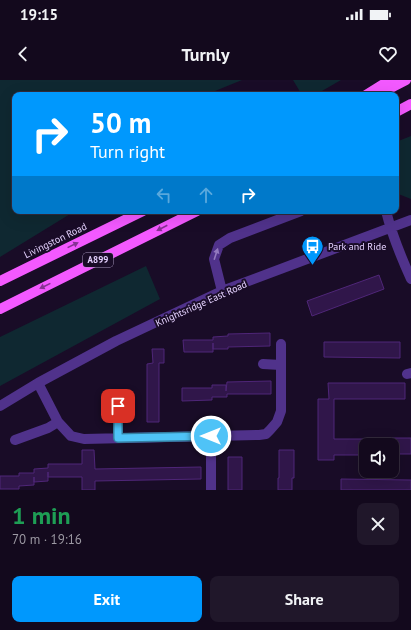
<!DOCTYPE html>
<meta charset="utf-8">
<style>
body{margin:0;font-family:"PT Sans",sans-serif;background:#20172a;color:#f1f3f6;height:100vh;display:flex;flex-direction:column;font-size:15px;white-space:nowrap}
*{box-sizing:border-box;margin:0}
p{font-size:13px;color:#9d9aa4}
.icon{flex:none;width:22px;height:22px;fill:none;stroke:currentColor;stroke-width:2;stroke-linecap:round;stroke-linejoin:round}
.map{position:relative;height:410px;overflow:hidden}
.side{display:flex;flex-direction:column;background:#13091d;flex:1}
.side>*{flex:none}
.guide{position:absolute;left:12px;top:12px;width:387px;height:122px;border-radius:8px;box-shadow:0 4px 16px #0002,0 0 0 1px #322a3b;background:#0098fd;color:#fff;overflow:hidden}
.fabs{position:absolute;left:359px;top:358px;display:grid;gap:8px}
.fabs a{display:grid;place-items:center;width:40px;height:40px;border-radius:8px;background:#13091d;box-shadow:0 4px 16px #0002,0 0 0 1px #322a3b;font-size:20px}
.pin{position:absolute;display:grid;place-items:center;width:34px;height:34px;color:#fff;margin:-17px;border-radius:8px;box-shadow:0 2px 6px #0006}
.me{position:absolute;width:44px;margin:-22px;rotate:270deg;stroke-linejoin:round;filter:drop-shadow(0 0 3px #0008)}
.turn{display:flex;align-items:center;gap:14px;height:84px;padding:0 12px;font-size:18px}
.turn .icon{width:52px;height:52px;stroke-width:2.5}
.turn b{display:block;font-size:28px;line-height:34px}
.lanes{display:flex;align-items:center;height:38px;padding:0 12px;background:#0003;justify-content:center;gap:20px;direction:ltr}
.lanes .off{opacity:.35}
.round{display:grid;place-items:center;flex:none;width:42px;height:42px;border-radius:8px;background:#20172a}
.overview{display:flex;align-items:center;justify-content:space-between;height:68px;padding:0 12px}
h1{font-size:24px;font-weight:800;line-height:30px;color:#1e9e55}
.primary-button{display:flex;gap:8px;margin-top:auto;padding:8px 12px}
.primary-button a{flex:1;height:46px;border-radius:8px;background:#0098fd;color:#fff;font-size:16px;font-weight:800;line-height:46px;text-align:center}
.primary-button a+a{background:#20172a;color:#f1f3f6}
.status{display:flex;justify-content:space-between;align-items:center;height:28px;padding:0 20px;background:#13091d;direction:ltr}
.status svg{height:11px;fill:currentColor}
header{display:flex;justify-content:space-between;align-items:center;height:52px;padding:0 12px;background:#13091d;font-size:18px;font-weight:800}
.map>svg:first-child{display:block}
</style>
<div class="status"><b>19:15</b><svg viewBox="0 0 49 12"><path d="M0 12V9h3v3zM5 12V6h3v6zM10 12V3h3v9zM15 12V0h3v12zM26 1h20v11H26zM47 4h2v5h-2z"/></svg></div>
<header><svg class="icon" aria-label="back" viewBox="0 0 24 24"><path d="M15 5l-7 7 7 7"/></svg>Turnly<svg class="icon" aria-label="heart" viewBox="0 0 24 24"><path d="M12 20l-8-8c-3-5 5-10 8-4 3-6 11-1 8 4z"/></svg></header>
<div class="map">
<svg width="411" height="410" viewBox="0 0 411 410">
<rect width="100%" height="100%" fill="#190c27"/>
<path fill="#0f2831" d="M 0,0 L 242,0 L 215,11 L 213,15 L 15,15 L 15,131 L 75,131 L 0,177 Z
M 293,0 L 341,0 L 315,15 L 302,15 Z
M 411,56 L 411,119 L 396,113 L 396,62 Z
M 146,186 L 160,219 L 0,306 L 0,257 Z"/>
<path fill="#30164a" stroke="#4f2678" d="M 379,195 L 384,209 L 312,236 L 307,221 Z
M 270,253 L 270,266 L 228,267 L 228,269 L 213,269 L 213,263 L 213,272 L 184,272 L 183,260 L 213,260 L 213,257 L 228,256 L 228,254 Z
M 324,262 L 400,262 L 400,278 L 324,277 Z
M 152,269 L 164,269 L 164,283 L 159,283 L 159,342 L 147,342 L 147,284 L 153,283 Z
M 271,301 L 271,314 L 227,314 L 227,317 L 212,317 L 212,320 L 182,321 L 182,308 L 212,308 L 212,305 L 226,305 L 226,311 L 227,302 Z
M 328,303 L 405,303 L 405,319 L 334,319 L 334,359 L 366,359 L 366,375 L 334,375 L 334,380 L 318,380 L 318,319 L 329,319 Z
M 392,358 L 411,358 L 411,374 L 392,374 Z
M 82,370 L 94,370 L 95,389 L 201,387 L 201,399 L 95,401 L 95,410 L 82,410 L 82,397 L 48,397 L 48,392 L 48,401 L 34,402 L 34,397 L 34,405 L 19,406 L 19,409 L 0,409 L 0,396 L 19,396 L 19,393 L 34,393 L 34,389 L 48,388 L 48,384 L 82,384 Z
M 279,370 L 294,370 L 294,398 L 292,398 L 292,410 L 278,410 L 278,398 L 279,398 Z
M 228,377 L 242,377 L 242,410 L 228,410 Z
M 341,399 L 411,400 L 411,410 L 341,410 Z"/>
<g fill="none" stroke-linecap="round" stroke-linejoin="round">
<path stroke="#50328b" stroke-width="10" d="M 386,131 C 392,155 401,177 411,199
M 222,211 L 214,179 L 219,165 L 230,158 L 301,131
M 263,284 L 281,285
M 407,294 L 411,293
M 38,303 L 58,342 L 71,356 L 84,359 L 259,355 L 266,354 L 270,350 L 277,342 L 281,331 L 281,264
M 0,326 L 38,303 L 116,261 L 222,211 L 411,140
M 118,326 L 118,358
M 15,360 L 48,348 L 58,342
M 211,410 L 211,356"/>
<path stroke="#f359ff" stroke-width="10" d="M 366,15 L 390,0
M 377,15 L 406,0
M 396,32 L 411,24
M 0,201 L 143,131
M 0,229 L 197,131"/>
</g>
<defs><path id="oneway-solid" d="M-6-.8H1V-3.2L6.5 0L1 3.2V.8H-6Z"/></defs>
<g fill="#863293">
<use href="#oneway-solid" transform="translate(162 148) rotate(153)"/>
<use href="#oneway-solid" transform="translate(73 165) rotate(-26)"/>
<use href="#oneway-solid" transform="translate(45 206) rotate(154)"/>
</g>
<use fill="#937abf" href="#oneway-solid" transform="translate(216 174) rotate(-72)"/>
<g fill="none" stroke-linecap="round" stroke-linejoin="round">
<defs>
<path id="route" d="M 118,326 L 118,358 L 211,356"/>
</defs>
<use href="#route" stroke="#337fa1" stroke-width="10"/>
<use href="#route" stroke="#4fc3f7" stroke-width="7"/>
</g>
<defs>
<symbol id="bus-pin" viewBox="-11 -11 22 30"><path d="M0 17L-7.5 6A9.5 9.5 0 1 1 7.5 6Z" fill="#0098fd" stroke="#190c27"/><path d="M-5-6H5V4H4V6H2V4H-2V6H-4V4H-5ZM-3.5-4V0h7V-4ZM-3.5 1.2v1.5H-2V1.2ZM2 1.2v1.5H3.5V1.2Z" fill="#fff"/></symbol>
</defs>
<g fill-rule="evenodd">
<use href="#bus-pin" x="300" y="154" width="25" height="34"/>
</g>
<g text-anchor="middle" stroke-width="4" stroke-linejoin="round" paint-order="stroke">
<rect fill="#190c27" stroke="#a897be" stroke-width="1" x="83" y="173" width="30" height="14" rx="3"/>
<g font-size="9" font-weight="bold" fill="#e5d2ff">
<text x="98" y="183">A899</text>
</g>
<g font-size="10" fill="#e5d2ff" stroke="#190c27">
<text transform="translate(55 160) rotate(-26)" y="4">Livingston Road</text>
<text transform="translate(201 223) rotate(-24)" y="4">Knightsridge East Road</text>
</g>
<g font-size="10" fill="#e5d2ff" stroke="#190c27" text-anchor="start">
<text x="328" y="170">Park and Ride</text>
</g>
</g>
</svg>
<div class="fabs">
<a><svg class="icon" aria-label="sound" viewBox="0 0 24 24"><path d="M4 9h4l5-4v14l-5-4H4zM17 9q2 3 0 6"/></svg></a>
</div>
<div class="pin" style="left:118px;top:326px;background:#d93025"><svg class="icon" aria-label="arrive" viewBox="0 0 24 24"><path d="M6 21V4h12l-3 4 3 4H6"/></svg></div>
<svg class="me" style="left:211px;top:356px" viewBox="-20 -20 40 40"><circle r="17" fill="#4fc3f7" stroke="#fff" stroke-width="3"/><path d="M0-11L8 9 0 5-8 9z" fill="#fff"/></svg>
<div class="guide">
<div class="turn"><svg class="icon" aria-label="right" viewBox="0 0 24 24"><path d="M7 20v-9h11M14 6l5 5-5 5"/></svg><div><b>50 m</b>Turn right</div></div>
<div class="lanes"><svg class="icon off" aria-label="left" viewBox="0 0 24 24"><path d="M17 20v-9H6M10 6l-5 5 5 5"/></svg><svg class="icon off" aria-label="ahead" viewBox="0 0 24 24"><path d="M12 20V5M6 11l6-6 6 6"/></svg><svg class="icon" aria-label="right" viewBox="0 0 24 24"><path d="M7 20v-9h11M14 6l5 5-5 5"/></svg></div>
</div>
</div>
<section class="side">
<div class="overview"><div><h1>1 min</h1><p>70 m · 19:16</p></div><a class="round"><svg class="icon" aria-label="close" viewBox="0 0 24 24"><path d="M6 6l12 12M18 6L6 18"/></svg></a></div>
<div class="primary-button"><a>Exit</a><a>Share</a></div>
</section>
